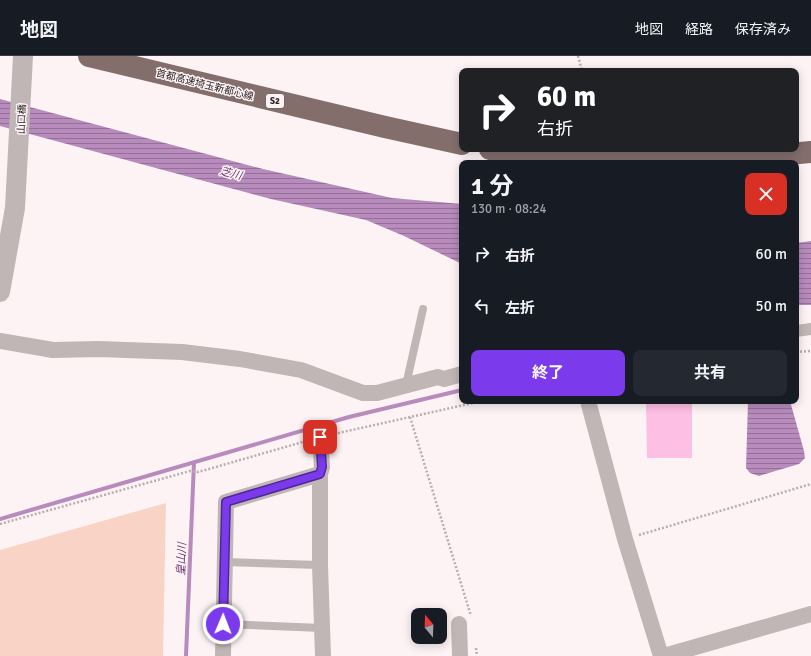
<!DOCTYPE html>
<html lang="ja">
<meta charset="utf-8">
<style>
body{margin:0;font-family:Signika,"Noto Sans JP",sans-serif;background:#242831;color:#f1f3f6;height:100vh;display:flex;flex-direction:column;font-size:15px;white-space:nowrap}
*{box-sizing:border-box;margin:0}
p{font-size:13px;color:#9ea1a6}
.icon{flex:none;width:22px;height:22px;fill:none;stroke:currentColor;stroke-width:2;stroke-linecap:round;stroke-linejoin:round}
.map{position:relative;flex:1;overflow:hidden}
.side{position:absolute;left:459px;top:104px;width:340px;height:244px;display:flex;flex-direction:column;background:#171b24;border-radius:8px;box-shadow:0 2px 10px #0003}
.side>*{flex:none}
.top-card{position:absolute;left:459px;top:12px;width:340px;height:84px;border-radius:8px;box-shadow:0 2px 10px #0003;background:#202124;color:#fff;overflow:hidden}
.needle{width:26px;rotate:341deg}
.controls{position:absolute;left:411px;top:552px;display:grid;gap:8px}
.controls a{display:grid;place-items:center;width:36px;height:36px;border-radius:8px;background:#171b24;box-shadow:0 2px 10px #0003;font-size:20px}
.pin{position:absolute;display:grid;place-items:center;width:34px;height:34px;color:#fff;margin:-17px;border-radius:8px;box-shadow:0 2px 6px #0006}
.me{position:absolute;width:44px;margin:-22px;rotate:1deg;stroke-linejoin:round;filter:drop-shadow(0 0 3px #0008)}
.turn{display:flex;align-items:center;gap:14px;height:84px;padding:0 12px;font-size:18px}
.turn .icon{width:52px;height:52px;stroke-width:2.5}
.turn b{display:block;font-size:28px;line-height:34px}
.round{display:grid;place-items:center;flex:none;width:42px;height:42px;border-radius:8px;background:#242831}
.headline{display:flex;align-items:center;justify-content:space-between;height:68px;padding:0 12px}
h1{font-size:24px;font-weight:700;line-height:30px}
.action{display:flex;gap:8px;margin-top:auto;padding:8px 12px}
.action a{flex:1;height:46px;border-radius:8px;background:#7c3aed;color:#fff;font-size:16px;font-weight:700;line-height:46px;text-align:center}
.action a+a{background:#242831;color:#f1f3f6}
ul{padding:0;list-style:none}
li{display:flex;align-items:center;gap:12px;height:52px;padding:0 12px}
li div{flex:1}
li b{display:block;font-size:15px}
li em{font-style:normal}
header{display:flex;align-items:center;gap:24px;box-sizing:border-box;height:56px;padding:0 20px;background:#171b24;border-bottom:1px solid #363941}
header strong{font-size:19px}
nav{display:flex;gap:22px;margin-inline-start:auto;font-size:14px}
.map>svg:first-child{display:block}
</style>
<header>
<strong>地図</strong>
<nav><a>地図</a><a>経路</a><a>保存済み</a></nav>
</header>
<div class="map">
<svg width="811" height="600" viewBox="0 0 811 600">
<defs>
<pattern id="water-rules" width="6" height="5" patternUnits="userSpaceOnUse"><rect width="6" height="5" fill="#b78bbc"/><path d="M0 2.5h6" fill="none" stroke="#957199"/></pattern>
</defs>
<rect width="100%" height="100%" fill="#fdf3f5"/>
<path fill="#f9d4c6" d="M 166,447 L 163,600 L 0,600 L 0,494 Z"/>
<path fill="url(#water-rules)" d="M 0,43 L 263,113 L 392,142 L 462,148 L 462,208 L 404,180 L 366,164 L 271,143 L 0,70 Z
M 811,185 L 811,249 L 796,249 L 796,187 Z
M 748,345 L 790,345 L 804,395 L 805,402 L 799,408 L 759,420 L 750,417 L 746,412 Z"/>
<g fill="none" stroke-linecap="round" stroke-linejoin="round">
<path stroke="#b78bbc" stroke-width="4" d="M 0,463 L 349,361 L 462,334
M 186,600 L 194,406"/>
</g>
<path fill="#febfe4" d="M 646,345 L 692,345 L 692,402 L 647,402 Z"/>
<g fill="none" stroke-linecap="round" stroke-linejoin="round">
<path stroke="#b8aeb0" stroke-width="2.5" stroke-dasharray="2 2" stroke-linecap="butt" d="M 578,0 L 582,15
M 796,296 L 811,295
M 410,361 L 471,560
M 334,378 L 482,345
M 0,468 L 190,415 L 198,416 L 209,413 L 306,385
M 639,479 L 811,428
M 476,592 L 477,600"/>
<path stroke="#c1b6b6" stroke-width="8" d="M 406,329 L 423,253
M 225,506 L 320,509
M 223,568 L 322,572"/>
<path stroke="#c1b6b6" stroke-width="12" d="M 796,275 L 811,273"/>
<path stroke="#c1b6b6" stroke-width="16" d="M 0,285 L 53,294 L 99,293 L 182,296 L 240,303 L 301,314 L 363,337 L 377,337 L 438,321 L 444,323 L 462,318
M 588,345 L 625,483 L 661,600
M 320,418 L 320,509 L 323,600
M 459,568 L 460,600
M 223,600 L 226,446 L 320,418 L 322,411 L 320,381
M 664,600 L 811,558"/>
<path stroke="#c1b6b6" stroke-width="20" d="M 0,236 L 15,152 L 23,0"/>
<path stroke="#836e6c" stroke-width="22" d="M 89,0 L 385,71 L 462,88
M 490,93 L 586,107
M 567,93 C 650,104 727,105 811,96"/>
</g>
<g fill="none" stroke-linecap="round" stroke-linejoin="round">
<defs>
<path id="route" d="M 223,568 L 226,446 L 320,418 L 322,411 L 320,381"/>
</defs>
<use href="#route" stroke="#51269a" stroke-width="10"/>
<use href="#route" stroke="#7c3aed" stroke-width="7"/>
</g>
<g text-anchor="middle" stroke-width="3" stroke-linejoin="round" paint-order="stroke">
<rect fill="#fdf3f5" stroke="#6b6163" stroke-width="1" x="266" y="38" width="18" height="14" rx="3"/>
<g font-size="9" font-weight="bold" fill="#2c2325">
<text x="275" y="48">S2</text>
</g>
<g font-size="10" fill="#2c2325" stroke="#fdf3f5">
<text transform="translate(205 28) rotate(14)" y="4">首都高速埼玉新都心線</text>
<text transform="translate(21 63) rotate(-88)" y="4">山口橋</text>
</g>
<g font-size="11" font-style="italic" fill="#6c3573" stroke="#fdf3f5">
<text transform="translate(231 117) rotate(15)" y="4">芝川</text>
<text transform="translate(181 503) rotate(-88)" y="4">皇山川</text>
</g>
</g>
</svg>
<div class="controls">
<a><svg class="needle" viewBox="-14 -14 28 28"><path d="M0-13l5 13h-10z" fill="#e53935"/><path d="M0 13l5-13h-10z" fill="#9ea1a6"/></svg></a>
</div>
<div class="pin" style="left:320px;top:381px;background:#d93025"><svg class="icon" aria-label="arrive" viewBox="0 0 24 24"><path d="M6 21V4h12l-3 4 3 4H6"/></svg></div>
<svg class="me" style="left:223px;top:568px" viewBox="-20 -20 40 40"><circle r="17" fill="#7c3aed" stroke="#fff" stroke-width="3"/><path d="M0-11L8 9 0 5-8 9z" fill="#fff"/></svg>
<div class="top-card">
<div class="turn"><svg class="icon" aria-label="right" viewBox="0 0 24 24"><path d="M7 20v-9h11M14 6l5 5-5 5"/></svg><div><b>60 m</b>右折</div></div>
</div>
<section class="side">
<div class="headline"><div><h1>1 分</h1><p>130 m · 08:24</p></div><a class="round" style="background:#d93025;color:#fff"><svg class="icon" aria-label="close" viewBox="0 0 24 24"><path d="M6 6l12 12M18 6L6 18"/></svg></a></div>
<ul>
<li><svg class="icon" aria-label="right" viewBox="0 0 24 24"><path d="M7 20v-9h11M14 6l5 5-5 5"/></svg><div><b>右折</b></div><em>60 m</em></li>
<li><svg class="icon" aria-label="left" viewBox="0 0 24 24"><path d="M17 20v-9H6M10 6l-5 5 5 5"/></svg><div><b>左折</b></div><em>50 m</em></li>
</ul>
<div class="action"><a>終了</a><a>共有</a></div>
</section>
</div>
